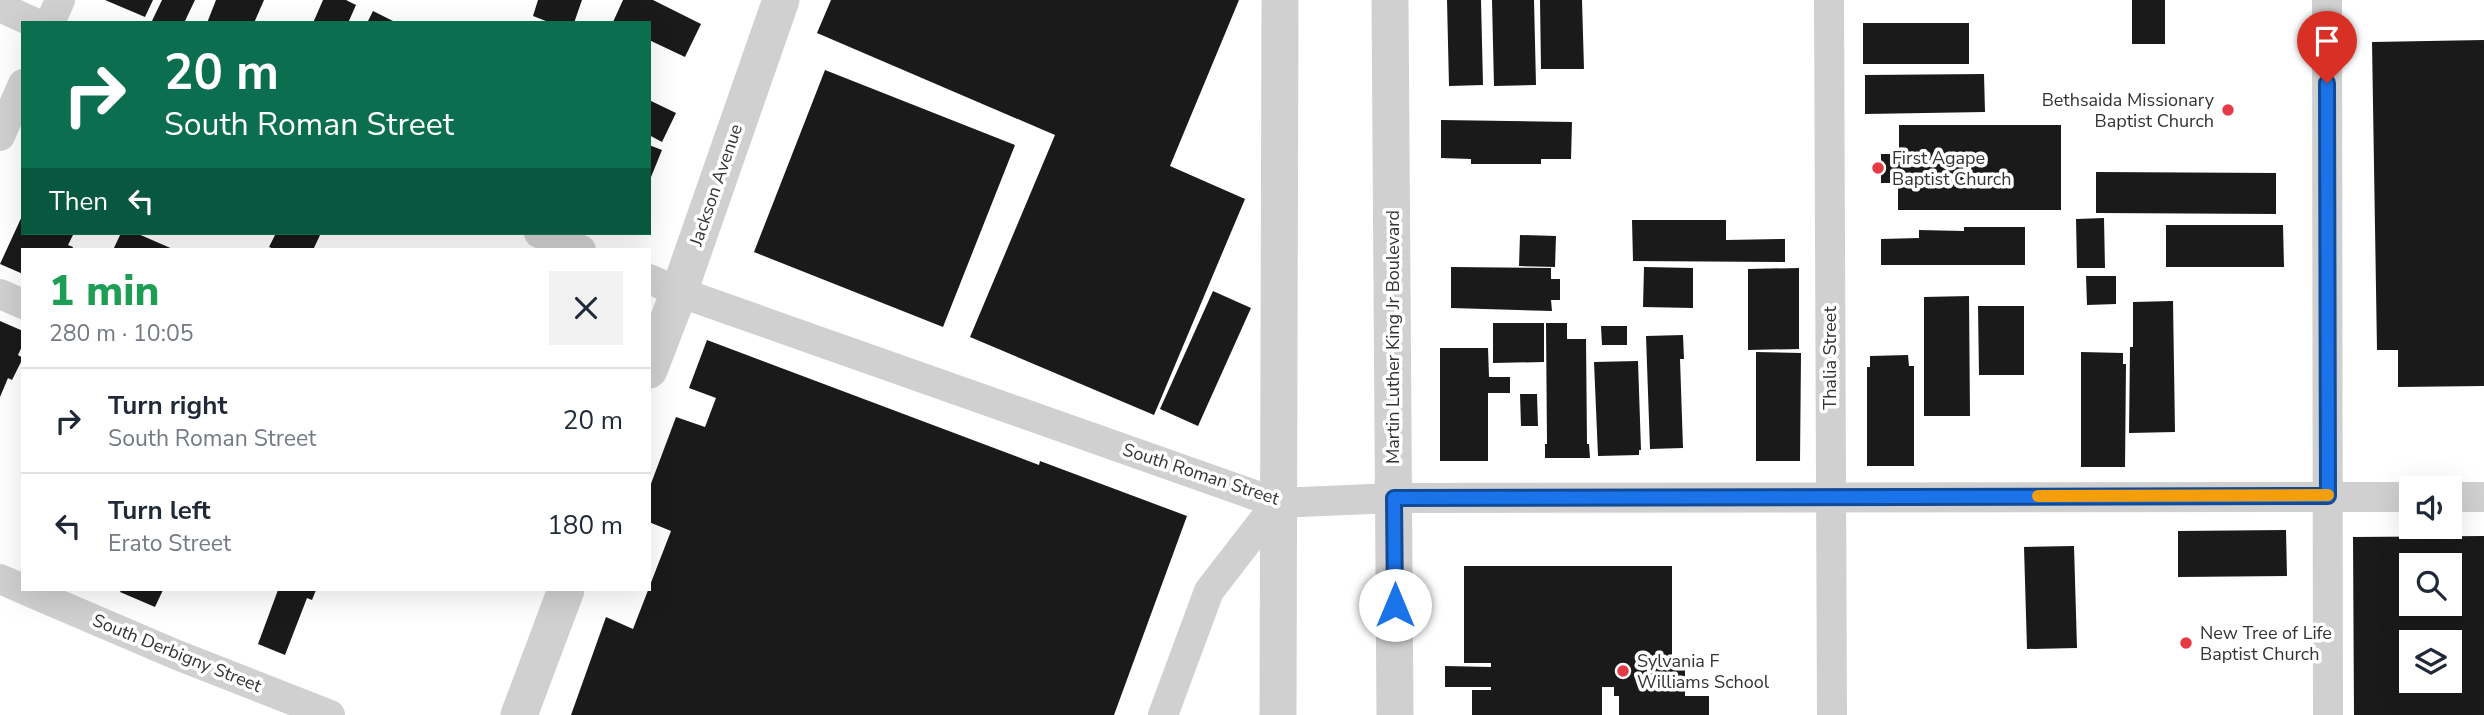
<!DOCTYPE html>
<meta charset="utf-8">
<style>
body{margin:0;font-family:"Nunito Sans",sans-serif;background:#f2f2f3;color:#1f2937;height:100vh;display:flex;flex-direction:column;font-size:26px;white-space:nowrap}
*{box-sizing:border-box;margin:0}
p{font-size:23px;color:#747a83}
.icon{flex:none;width:38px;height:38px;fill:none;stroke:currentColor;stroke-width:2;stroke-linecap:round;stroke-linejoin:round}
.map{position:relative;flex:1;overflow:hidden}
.panel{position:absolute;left:21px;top:248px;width:630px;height:343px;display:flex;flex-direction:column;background:#fff;border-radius:0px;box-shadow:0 7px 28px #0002}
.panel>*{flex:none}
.guide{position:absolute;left:21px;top:21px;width:630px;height:214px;border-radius:0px;box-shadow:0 7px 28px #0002;background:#0b6e4f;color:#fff;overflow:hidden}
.controls{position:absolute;left:2399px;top:476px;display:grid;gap:14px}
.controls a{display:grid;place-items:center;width:63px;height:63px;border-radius:0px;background:#fff;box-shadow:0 7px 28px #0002;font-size:35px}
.pin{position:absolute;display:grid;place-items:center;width:60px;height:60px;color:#fff;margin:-72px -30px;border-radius:50% 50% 50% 0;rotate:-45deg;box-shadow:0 0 7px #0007}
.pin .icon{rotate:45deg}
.me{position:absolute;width:77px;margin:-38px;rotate:0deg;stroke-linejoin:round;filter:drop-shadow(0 0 5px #0008)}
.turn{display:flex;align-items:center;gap:24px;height:147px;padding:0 28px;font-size:32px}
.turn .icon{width:91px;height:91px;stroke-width:2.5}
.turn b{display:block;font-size:49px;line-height:60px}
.then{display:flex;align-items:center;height:66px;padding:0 28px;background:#0003;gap:14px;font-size:26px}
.round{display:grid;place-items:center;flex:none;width:74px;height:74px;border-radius:0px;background:#f2f2f3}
.head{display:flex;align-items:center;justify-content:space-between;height:119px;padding:0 28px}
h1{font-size:42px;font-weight:800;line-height:52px;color:#1e9e55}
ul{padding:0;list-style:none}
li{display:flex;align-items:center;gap:21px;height:105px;padding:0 28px;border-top:2px solid #e0e1e3}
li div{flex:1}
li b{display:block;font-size:26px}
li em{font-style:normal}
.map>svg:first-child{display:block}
</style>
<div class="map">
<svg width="2484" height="715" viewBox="0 0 2484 715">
<rect width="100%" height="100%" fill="#fff"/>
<path fill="#1a1a1a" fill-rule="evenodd" d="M 105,0 L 153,0 L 145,17 Z
M 162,0 L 195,0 L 184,23 L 151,23 Z
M 216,0 L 264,0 L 254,23 L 207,23 Z
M 323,0 L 346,0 L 356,5 L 348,23 L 313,23 Z
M 538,0 L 582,0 L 574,23 L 551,23 L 533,16 Z
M 623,0 L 653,0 L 701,24 L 685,57 L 649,40 L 649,23 L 613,22 Z
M 831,0 L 1239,0 L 1170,166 L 1245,199 L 1154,415 L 970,337 L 1055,135 L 817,33 Z
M 1447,0 L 1481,0 L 1483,85 L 1449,86 Z
M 1492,0 L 1534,0 L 1536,85 L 1494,86 Z
M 1540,0 L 1582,0 L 1584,69 L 1541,69 Z
M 2132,0 L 2165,0 L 2165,44 L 2132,44 Z
M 373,11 L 397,23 L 367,23 Z
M 1863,23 L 1969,23 L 1969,64 L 1863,64 Z
M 2484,40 L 2484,386 L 2398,387 L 2398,350 L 2377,350 L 2372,42 Z
M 825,70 L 1015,145 L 943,327 L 754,252 Z
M 1984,74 L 1985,112 L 1865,114 L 1865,75 Z
M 649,100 L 676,113 L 662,142 L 649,135 Z
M 1441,120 L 1572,122 L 1571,159 L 1541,159 L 1541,164 L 1471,164 L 1471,159 L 1441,158 Z
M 1899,125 L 2061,125 L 2061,210 L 1898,210 L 1898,183 L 1881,183 L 1881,154 L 1899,154 Z
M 649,145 L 662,150 L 649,182 Z
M 2096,172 L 2276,173 L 2276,214 L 2096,213 Z
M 23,214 L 23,233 L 74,233 L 68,245 L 73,247 L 72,250 L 23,250 L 23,274 L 0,264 Z
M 2104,218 L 2105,268 L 2077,268 L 2076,219 Z
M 1632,220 L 1726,220 L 1726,240 L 1785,239 L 1785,262 L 1633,261 Z
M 2166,225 L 2283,225 L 2284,267 L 2166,267 Z
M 1964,227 L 2025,227 L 2025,265 L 1881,265 L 1881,239 L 1919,238 L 1919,230 L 1964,231 Z
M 121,233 L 136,233 L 175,250 L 113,250 Z
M 276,233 L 321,233 L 313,250 L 277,250 L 269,247 Z
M 1520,235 L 1556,236 L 1555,267 L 1519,266 Z
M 1451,267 L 1551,268 L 1551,279 L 1560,279 L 1560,300 L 1551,300 L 1552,311 L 1451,308 Z
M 1644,267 L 1693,268 L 1693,308 L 1643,307 Z
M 1799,268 L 1799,349 L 1748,350 L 1748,269 Z
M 2086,276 L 2116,276 L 2116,304 L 2087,305 Z
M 1213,291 L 1251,308 L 1198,426 L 1160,409 Z
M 1969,296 L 1970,416 L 1924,416 L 1924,297 Z
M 2173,301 L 2175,432 L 2129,433 L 2130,347 L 2133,347 L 2133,302 Z
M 1978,306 L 2024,306 L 2024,375 L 1979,375 Z
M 0,321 L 23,331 L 23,344 L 18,355 L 23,358 L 12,380 L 8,378 L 0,397 Z
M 1493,323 L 1544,323 L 1544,362 L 1493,363 Z
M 1546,323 L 1567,323 L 1567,339 L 1586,339 L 1587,444 L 1589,444 L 1590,458 L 1545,458 L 1545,444 L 1547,444 Z
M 1601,326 L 1627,326 L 1627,345 L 1602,345 Z
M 1683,335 L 1684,359 L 1680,359 L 1683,448 L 1650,449 L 1646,336 Z
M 707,340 L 1039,465 L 1040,461 L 1187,516 L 1114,715 L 571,715 L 606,617 L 633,629 L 671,531 L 649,522 L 649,489 L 676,417 L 705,427 L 716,398 L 689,388 Z
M 1440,348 L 1488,348 L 1489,377 L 1510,377 L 1510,393 L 1488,393 L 1488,461 L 1440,461 Z
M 1756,352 L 1801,353 L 1800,461 L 1756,461 Z
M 2081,352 L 2123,353 L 2123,364 L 2126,364 L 2125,467 L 2081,467 Z
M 1908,355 L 1909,366 L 1914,366 L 1914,466 L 1867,466 L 1867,367 L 1870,367 L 1870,356 Z
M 1638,361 L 1641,450 L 1639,450 L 1639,455 L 1598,456 L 1594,362 Z
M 1520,394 L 1537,394 L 1538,426 L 1521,426 Z
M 2286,530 L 2287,576 L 2178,577 L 2178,531 Z
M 2484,536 L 2484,715 L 2354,715 L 2353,537 ZM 2412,565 L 2450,565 L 2450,604 L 2412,604 ZM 2412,642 L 2450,642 L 2450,681 L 2412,681 Z
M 2074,546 L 2077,648 L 2027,649 L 2024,547 Z
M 1464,566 L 1672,566 L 1672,662 L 1656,663 L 1656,666 L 1685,665 L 1685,696 L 1709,696 L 1709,715 L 1619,715 L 1619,696 L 1614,696 L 1614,687 L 1602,687 L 1602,715 L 1472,715 L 1472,690 L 1491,690 L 1491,687 L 1445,687 L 1445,666 L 1491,667 L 1491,663 L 1464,663 Z
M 121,590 L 163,590 L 155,607 L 120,592 Z
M 278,590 L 316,590 L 312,600 L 307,598 L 285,655 L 258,644 Z"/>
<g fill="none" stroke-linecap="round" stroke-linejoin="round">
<path stroke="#d0d0d0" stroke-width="30" d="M 1829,0 L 1832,715
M 2327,0 L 2328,715
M 0,7 L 35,23
M 50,23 L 60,0
M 0,136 L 23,84
M 539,233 L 581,250
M 649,279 L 679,292 L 1277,503 L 1394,498 L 2412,497
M 0,294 L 23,304
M 2450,497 L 2484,497
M 0,579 L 23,589
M 25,590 L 177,655 L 330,715
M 1163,715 L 1209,591 L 1277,503"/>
<path stroke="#d0d0d0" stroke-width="37" d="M 1390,0 L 1395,715
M 649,370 L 679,292 L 781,0
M 519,715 L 566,590
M 1278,715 L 1280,0"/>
</g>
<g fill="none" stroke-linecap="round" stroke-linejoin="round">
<defs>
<path id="route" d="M 1395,605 L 1394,498 L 2328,496 L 2327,83"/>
</defs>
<use href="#route" stroke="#114b97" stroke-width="18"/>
<use href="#route" stroke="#1a73e8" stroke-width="12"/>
<path stroke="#f59e0b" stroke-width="12" d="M 2038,496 L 2328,495"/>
</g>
<g fill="#e63946" stroke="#fff" stroke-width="2.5">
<circle cx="2228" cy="110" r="7"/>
<circle cx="1878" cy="168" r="7"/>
<circle cx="2186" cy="643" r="7"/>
<circle cx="1623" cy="671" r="7"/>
</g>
<g text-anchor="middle" stroke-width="7" stroke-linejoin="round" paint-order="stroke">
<g font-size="18" fill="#333" stroke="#fff" text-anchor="start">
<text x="2214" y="106" text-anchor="end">Bethsaida Missionary<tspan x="2214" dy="21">Baptist Church</tspan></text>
<text x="1892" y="164">First Agape<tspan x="1892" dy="21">Baptist Church</tspan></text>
<text x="2200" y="639">New Tree of Life<tspan x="2200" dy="21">Baptist Church</tspan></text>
<text x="1637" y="667">Sylvania F<tspan x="1637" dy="21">Williams School</tspan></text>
</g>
<g font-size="18" fill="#333" stroke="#fff">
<text transform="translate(716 185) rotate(-71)" y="6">Jackson Avenue</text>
<text transform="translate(1393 337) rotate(-90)" y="6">Martin Luther King Jr Boulevard</text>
<text transform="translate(1830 358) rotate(-90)" y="6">Thalia Street</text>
<text transform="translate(1201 474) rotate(18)" y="6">South Roman Street</text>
<text transform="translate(177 653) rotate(22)" y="6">South Derbigny Street</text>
</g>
</g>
</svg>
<div class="controls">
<a><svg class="icon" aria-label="sound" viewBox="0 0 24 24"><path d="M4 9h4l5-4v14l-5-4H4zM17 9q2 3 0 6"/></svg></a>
<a><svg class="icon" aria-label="search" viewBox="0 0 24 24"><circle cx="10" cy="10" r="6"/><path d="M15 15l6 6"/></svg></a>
<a><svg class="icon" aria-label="layers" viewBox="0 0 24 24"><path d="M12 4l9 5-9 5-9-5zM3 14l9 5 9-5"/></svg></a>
</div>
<div class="pin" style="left:2327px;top:83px;background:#d93025"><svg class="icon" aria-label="arrive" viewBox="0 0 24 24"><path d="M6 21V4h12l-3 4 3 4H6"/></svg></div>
<svg class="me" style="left:1395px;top:605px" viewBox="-20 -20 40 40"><circle r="19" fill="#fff"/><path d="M0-13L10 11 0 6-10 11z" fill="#1a73e8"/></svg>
<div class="guide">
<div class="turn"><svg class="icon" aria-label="right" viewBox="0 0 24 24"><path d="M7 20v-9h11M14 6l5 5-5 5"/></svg><div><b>20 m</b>South Roman Street</div></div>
<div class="then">Then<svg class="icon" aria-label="left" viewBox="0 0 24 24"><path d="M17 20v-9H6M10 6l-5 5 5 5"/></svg></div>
</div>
<section class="panel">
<div class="head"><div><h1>1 min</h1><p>280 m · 10:05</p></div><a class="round"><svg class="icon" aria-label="close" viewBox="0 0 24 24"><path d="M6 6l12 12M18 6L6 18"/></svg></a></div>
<ul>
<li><svg class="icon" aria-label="right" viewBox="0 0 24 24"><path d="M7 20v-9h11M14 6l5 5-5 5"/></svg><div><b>Turn right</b><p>South Roman Street</p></div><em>20 m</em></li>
<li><svg class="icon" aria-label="left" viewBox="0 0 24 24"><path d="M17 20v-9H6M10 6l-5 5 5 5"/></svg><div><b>Turn left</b><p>Erato Street</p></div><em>180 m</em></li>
</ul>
</section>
</div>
